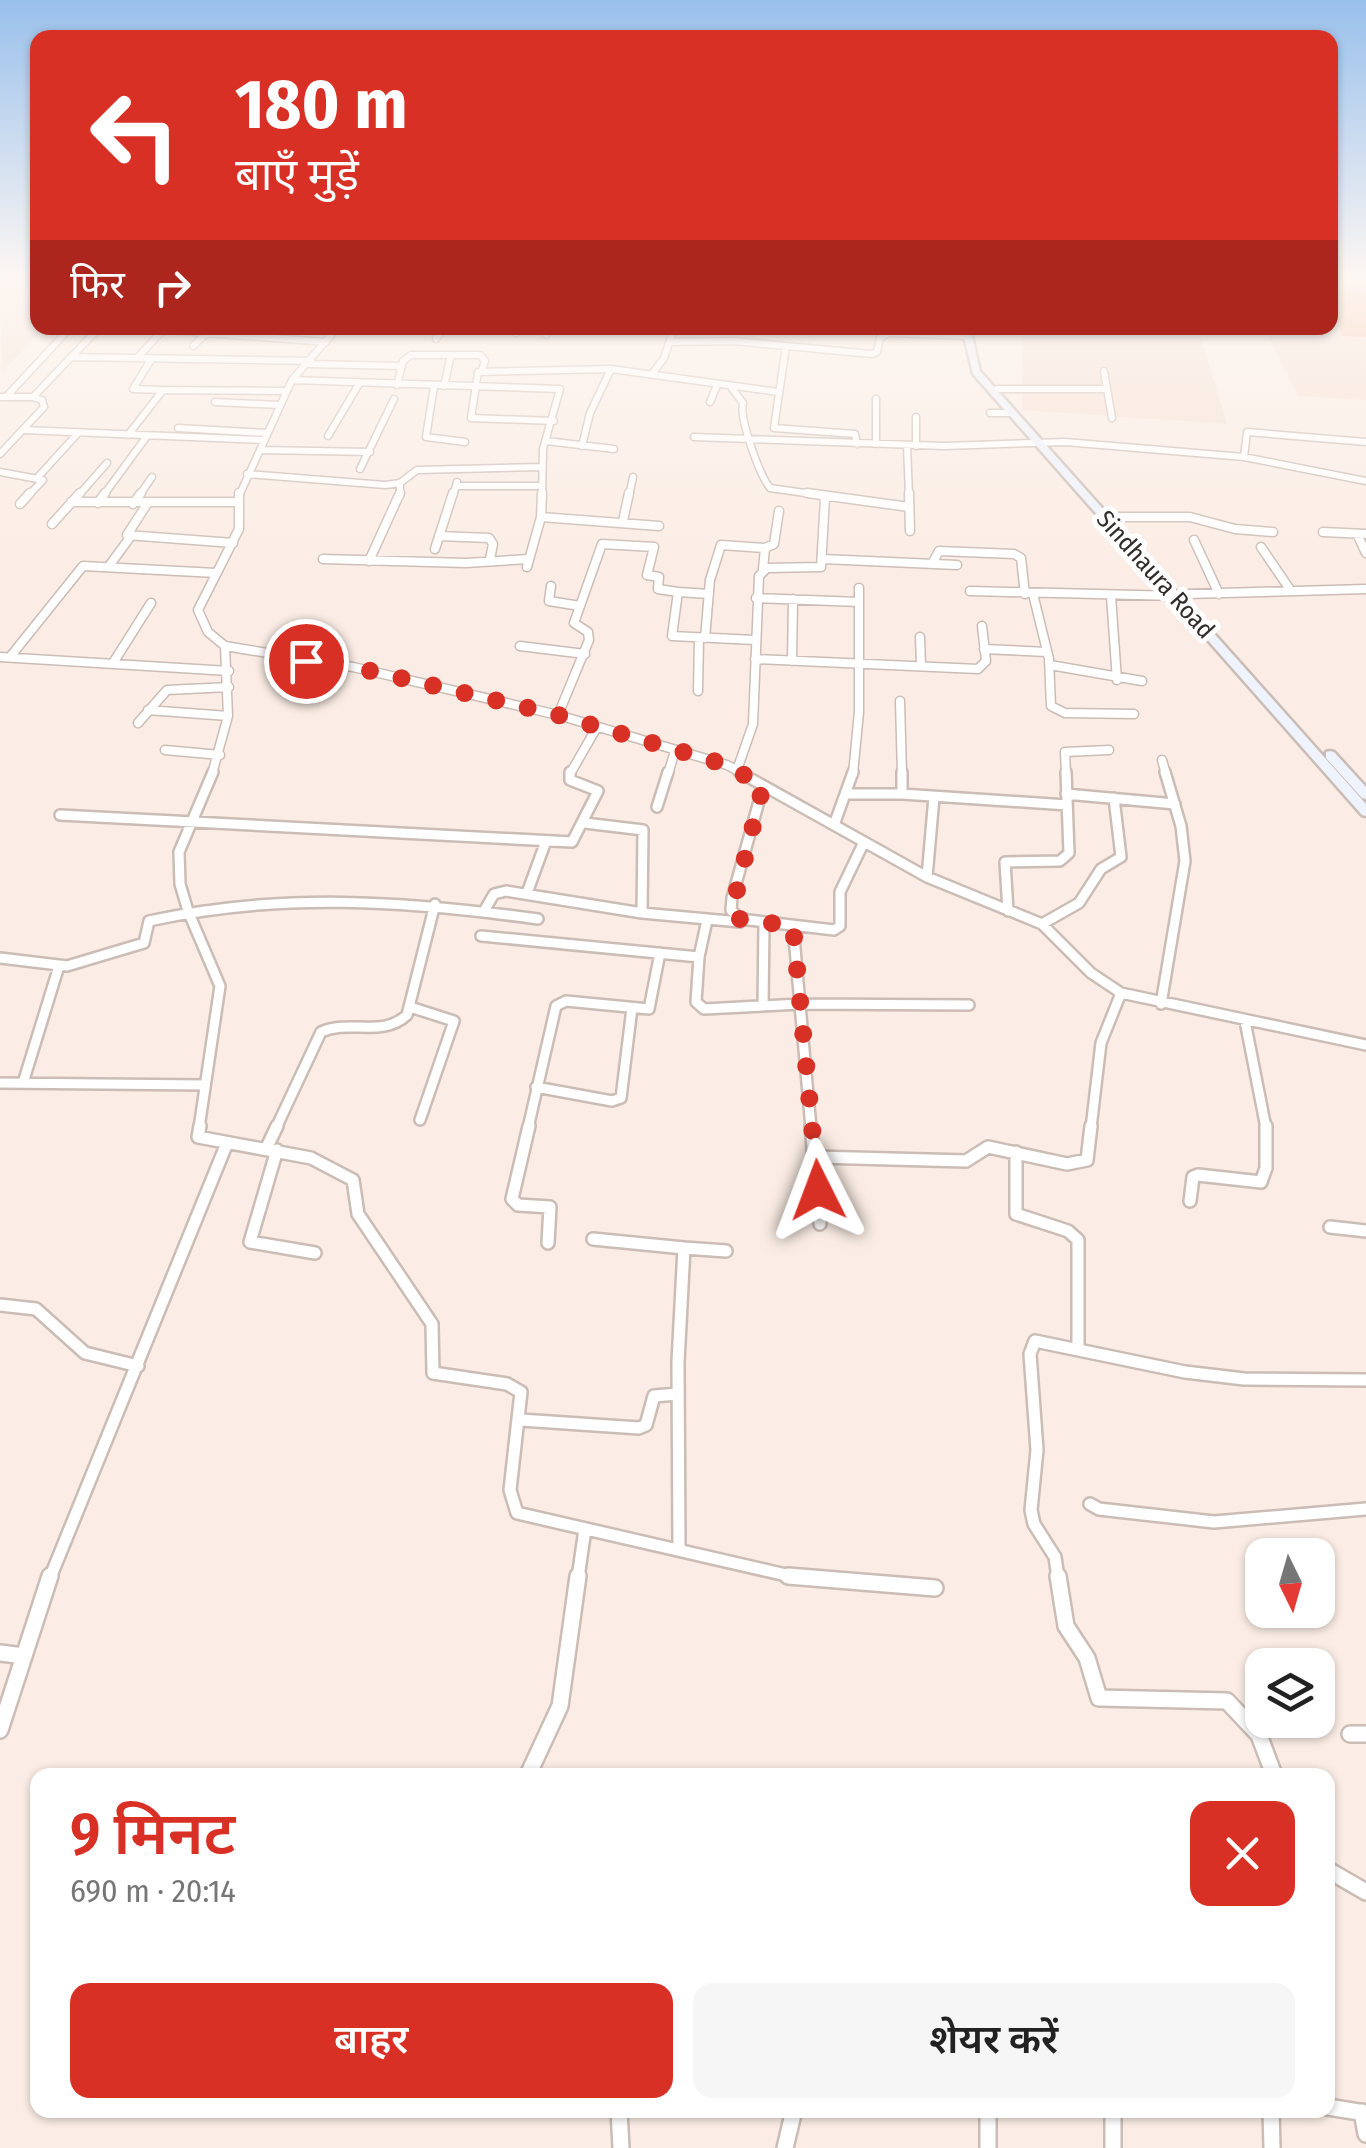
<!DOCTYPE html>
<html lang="hi">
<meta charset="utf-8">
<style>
body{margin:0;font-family:"Fira Sans Condensed","Noto Sans Devanagari",sans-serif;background:#f6f6f6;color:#222;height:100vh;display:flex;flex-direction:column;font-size:38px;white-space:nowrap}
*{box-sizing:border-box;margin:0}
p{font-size:32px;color:#767676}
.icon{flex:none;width:55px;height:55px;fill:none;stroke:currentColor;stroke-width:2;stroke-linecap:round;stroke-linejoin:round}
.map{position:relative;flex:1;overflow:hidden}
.panel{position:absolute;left:30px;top:1768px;width:1305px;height:350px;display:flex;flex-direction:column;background:#fff;border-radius:20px;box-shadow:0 2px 8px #0004}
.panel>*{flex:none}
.hud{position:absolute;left:30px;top:30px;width:1308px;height:305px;border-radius:20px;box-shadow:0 2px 8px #0004;background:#d93025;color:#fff;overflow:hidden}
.needle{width:65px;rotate:175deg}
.controls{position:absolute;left:1245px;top:1538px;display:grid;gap:20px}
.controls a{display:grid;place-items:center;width:90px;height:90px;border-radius:20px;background:#fff;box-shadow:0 2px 8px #0004;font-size:50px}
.pin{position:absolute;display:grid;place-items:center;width:85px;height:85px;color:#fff;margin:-42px;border:5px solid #fff;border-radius:50%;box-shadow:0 2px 10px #0007}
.me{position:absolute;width:110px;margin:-55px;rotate:357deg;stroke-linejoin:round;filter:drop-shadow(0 0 8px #0008)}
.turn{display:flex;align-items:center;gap:35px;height:210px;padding:0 40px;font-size:45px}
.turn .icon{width:130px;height:130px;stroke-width:2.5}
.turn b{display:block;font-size:70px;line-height:85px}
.then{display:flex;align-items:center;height:95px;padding:0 40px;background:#0003;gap:20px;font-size:38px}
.round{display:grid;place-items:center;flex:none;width:105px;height:105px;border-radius:20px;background:#f6f6f6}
.headline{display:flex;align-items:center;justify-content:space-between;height:170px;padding:0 40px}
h1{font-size:60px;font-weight:600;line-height:75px;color:#d93025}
.cta{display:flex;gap:20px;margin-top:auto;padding:20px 40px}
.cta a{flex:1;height:115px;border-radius:20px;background:#d93025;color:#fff;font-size:40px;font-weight:600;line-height:115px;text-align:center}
.cta a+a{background:#f6f6f6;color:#222}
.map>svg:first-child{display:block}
</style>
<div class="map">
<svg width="1366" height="2148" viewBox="0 0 1366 2148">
<rect width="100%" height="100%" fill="#fbede5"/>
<path fill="#f5e0d4" d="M 0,275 L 37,275 L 38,328 L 46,328 L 2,371 Z
M 1330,275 L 1366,275 L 1366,400 L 1298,396 L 1265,330 L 1208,328 L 1330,328 Z
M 1022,328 L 1198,328 L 1227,424 L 1022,410 Z"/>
<path fill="#f8ba93" d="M 1335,275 L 1366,280 L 1366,337 L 1343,336 L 1333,308 L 1337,300 L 1330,298 Z"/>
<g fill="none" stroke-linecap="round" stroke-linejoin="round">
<defs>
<path id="street-far4" d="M 139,328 L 326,342
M 516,333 L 519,328
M 546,335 L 548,328
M 436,339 L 443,328
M 670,342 L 733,341 L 872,354 L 877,352 L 880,338 L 889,333 L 967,336
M 193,346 L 208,332
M 786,346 L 774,428 L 855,434 L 857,444
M 71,357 L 311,361
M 137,358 L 163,330
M 152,358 L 133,389 L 162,390
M 310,364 L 402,366
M 1104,371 L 1112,418
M 652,374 L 664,358 L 674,328
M 292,380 L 560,389 L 543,449 L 542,496
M 397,385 L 403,361 L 411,355 L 480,355 L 485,361 L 482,370
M 434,386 L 426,437 L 465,442
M 444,386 L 451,355
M 731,387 L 743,403 C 739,418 759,474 770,488 L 826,496
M 997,389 L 1107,389
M 0,397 L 33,397 L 99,328
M 6,397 L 70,328
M 876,399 L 876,444
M 215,402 L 280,405
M 710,402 L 717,385
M 990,413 L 1011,413
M 916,417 L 916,446
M 554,421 L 471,418 L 478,372 L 611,369 L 778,392
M 178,428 L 267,433
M 24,430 L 263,440
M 128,435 L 163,390 L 287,391
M 328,436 L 359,384
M 694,437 L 944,446 L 1065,442 L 1244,457 L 1366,481
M 546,441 L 614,449
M 907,445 L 909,496
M 582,446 L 590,413 L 611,369
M 261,450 L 370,452
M 0,454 L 44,407 L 42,400 L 33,397
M 1244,457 L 1247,432 L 1366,442
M 360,469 L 394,399
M 0,472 L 43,480 L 28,496
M 247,474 L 385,485 L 400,483 L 417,470 L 541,467
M 38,477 L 78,433
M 400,483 L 400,496
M 456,486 L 539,486
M 78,496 L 107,463
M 103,496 L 147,436
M 139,496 L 152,477
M 239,496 L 292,380 L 337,328
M 453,496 L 457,482
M 629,496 L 633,477"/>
<path id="street-far3" d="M 239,493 L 239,529 L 198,610 L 208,632 L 225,646 L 353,667 L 558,715 L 727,765 L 744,774
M 807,493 L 909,507
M 909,493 L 910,531
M 71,502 L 239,502
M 98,503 L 105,493
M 20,504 L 30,493
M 133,504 L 141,493
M 147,504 L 127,535 L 233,543
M 541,517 L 659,526
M 1113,517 L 1190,517 L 1235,529 L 1273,532
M 623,521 L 629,493
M 52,524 L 80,493
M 1323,532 L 1366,534
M 1357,534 L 1366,553
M 439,536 L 489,538 L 493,544 L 490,559
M 1194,540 L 1219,594
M 1261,547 L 1291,591
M 435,549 L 453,493
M 323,559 L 466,563 L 529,559
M 823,559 L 957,565
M 369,561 L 400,493
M 932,564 L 939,551 L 1014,554 L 1021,558 L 1025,594
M 109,566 L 131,536
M 527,567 L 541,517 L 542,493
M 763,569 L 765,548 L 774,544 L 779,511
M 551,586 L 549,601 L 580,606
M 970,591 L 1177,596
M 678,592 L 709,594
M 1033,594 L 1049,659 L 1051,706 L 1065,713 L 1134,714
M 1187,594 L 1366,589
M 1111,596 L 1117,680
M 756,598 L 859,602
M 920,637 L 921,666
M 705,638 L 710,580 L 721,545 L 765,548
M 520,646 L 585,654
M 984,649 L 1047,652
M 0,657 L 229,671
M 10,657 L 83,566 L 216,573
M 755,659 L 978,669 L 986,661 L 982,626
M 792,661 L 793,599
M 113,663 L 151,603
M 1050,665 L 1142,681
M 698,691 L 699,638
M 900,701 L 902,774
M 148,710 L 228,716
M 558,715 L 589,640 L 588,632 L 574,623 L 602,544 L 654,547 L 647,575 L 659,577 L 658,589 L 678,592 L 672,636 L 755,640
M 138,723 L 167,690 L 229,687
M 165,750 L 220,755
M 1162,760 L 1166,774
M 737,770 L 753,724 L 759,576 L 767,568 L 821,567 L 825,498
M 212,774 L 228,716 L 225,646
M 570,774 L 597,727
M 668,774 L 675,751
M 853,774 L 859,712 L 859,588
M 1066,774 L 1065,752 L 1109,750"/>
<path id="street-far2" d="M 739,772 L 927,877 L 1042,924 L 1091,973 L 1121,993 L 1366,1045
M 763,787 L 732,898 L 731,910 L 740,919 L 834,930 L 840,926 L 840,892 L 864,842
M 850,794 L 902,794 L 902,772
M 902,794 L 1067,805
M 1066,794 L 1175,804
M 657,807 L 668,772
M 60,815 L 572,842 L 598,791 L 570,780 L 570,772
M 585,823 L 643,830 L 642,913
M 834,825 L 853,772
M 927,877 L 934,797
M 527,893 L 546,841
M 484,911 L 494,894 L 506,891 L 642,913 L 740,922
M 1008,911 L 1005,862 L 1060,861 L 1069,853 L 1066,772
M 1042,924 L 1079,903 L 1101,869 L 1121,857 L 1114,798
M 793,926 L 811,1128
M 481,936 L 699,957 L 696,1002 L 704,1009 L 800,1004 L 969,1005
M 699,957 L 707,920
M 0,958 L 67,966 L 144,943 L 149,921 C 280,892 406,901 538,919
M 1161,1004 L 1185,861 L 1181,826 L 1165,772
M 763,1006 L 764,923
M 410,1007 L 454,1021 L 420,1120
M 1245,1021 L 1266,1128
M 0,1083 L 204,1085
M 23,1083 L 59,966
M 536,1087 L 612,1101 L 621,1098 L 632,1008
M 199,1128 L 220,986 L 188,911 L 180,884 L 179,852 L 213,772
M 276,1128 L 321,1032 C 350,1019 382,1038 407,1015 L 435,904
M 528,1128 L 556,1006 L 566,1001 L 649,1009 L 660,953
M 1091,1128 L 1101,1043 L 1121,993"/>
<path id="street-far1" d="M 200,1126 L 198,1137 L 311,1158 L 353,1180 L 358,1214 L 432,1324 L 433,1373 L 507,1384 L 521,1392 L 510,1490 L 517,1513 L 799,1578
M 529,1126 L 512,1199 L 518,1205 L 550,1207 L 548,1243
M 811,1126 L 820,1224
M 267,1147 L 277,1126
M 277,1150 L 250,1242 L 315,1253
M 1016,1152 L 1016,1214 L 1068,1231 L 1078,1240 L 1078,1348
M 816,1157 L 966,1161 L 988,1147 L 1067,1164 L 1087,1160 L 1091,1126
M 1190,1201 L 1193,1177 L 1198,1175 L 1261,1182 L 1266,1168 L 1266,1126
M 1330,1227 L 1366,1231
M 593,1239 L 684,1248 L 678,1362 L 679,1547
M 684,1248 L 726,1251
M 0,1305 L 36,1309 L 85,1353 L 138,1366
M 521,1420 L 639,1428 L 646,1425 L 654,1396 L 678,1394
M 1090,1504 L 1099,1509 L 1214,1522 L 1366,1509
M 50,1578 L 227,1143
M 578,1578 L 585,1529
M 1058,1578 L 1055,1557 L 1034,1524 L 1031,1510 L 1037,1450 L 1030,1354 L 1035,1341 L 1185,1372 L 1244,1379 L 1366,1380"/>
<path id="street" d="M 788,1576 L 935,1588
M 1058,1576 L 1066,1626 L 1087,1658 L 1099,1698 L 1227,1701 L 1259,1735 L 1274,1775
M 0,1653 L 24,1656
M 0,1730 L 50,1576
M 1350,1734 L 1366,1734
M 528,1775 L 560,1706 L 578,1576
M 1328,1870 L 1366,1892
M 1328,2107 L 1366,2113
M 619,2110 L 621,2148
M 988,2110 L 988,2148
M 1113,2110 L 1113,2148
M 1271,2110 L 1272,2148
M 1362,2112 L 1366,2134
M 785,2148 L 794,2110"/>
<path id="secondary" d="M 962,328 L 970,328 L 980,371 L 1366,804 L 1366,816 L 1362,815 L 973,374 Z
M 1330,751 L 1334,752 L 1366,787 L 1366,799 L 1362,798 L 1326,758 L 1326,752 Z"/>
</defs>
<use href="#street-far4" stroke="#cbbdb5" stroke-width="9"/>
<use href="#street-far3" stroke="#cbbdb5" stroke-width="11"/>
<use href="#street-far2" stroke="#cbbdb5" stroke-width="14"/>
<use href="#street-far1" stroke="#cbbdb5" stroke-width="16"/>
<use href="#street" stroke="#cbbdb5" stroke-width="20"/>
<use href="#secondary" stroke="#cbbdb5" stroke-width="5"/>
<use href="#street-far4" stroke="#fff" stroke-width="6"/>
<use href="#street-far3" stroke="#fff" stroke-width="8"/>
<use href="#street-far2" stroke="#fff" stroke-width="9"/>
<use href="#street-far1" stroke="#fff" stroke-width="11"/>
<use href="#street" stroke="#fff" stroke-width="15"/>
<use href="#secondary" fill="#eef3fd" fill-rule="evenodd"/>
</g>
<linearGradient id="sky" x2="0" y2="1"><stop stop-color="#99c0ec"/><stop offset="0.48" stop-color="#fdf7f3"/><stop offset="1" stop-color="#fdf7f3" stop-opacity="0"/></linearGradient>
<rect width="1366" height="576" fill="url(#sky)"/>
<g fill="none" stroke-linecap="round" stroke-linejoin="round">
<path stroke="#d93025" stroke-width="18" stroke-dasharray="0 32.4" d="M 306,661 L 354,667 L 558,715 L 727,765 L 763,786 L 732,910 L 740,919 L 793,926 L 818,1190"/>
</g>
<g text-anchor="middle" stroke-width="10" stroke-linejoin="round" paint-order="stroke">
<g font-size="25" fill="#312c29" stroke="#fefefe">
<text transform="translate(1156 574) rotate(48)" y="9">Sindhaura Road</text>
</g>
</g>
</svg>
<div class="controls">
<a><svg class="needle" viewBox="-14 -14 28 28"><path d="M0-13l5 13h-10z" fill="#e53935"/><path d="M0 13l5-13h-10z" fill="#767676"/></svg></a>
<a><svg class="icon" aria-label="layers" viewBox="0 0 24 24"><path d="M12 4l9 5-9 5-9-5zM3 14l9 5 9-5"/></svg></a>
</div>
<div class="pin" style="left:306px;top:661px;background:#d93025"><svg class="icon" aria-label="arrive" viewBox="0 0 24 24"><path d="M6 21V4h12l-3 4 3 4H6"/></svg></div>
<svg class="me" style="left:818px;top:1190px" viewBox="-20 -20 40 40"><path d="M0-17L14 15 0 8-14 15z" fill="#d93025" stroke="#fff" stroke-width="4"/></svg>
<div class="hud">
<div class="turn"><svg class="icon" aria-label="left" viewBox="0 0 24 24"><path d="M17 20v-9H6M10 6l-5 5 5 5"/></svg><div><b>180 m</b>बाएँ मुड़ें</div></div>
<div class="then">फिर<svg class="icon" aria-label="right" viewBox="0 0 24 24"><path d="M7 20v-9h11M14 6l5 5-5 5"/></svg></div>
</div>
<section class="panel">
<div class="headline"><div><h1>9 मिनट</h1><p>690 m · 20:14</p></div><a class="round" style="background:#d93025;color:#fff"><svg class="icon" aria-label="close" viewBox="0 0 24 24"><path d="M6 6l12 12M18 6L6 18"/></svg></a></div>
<div class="cta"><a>बाहर</a><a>शेयर करें</a></div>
</section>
</div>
